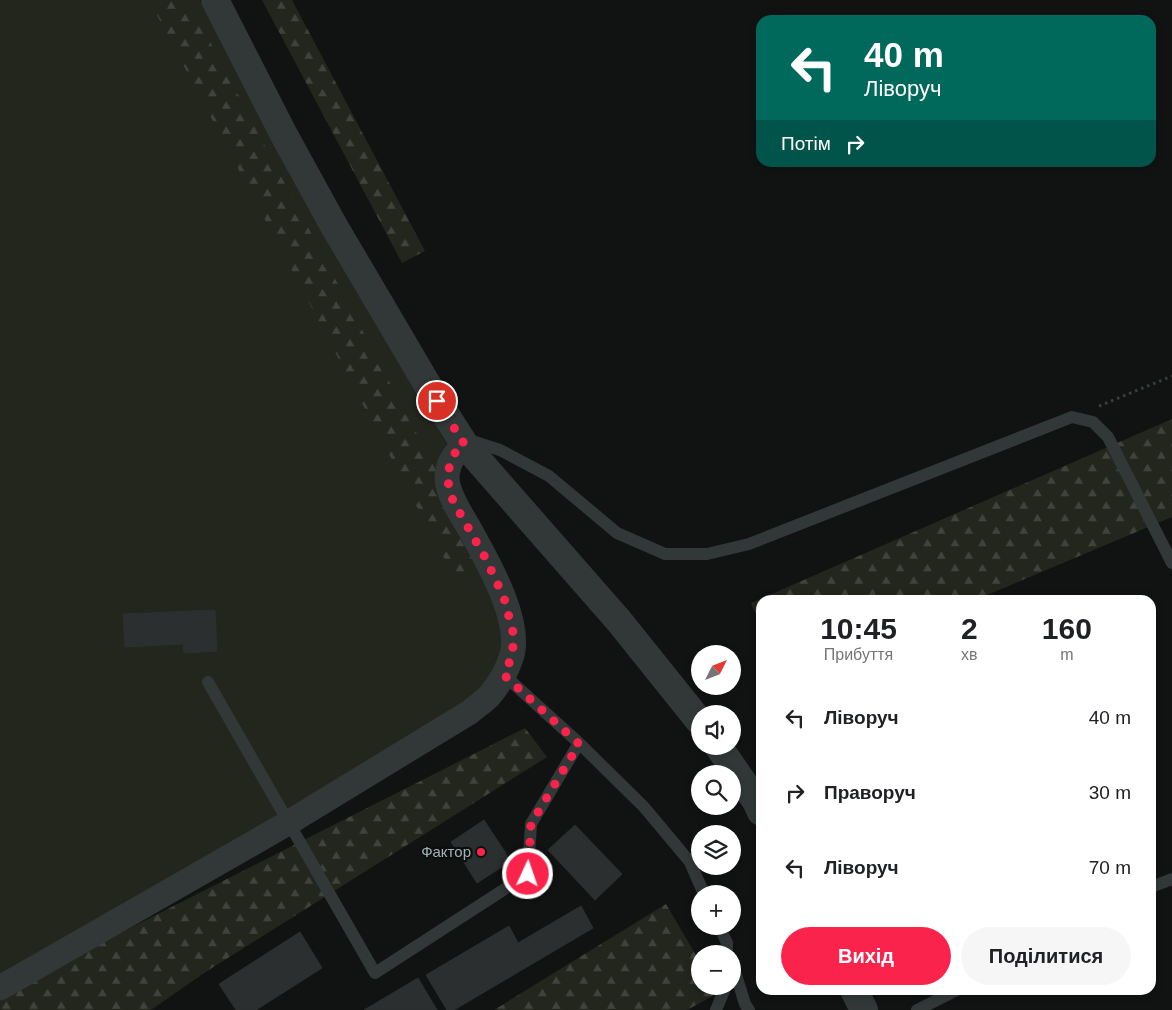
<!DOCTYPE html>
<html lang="uk">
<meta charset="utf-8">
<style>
body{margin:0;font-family:Arial,sans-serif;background:#f6f6f6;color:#202124;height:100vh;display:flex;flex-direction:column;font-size:19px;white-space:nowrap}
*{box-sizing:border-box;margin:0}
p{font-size:16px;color:#757577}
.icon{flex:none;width:28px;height:28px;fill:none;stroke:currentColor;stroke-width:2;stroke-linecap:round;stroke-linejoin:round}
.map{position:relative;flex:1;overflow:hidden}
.panel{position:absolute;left:756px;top:595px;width:400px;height:400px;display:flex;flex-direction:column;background:#fff;border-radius:15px;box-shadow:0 2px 8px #0003}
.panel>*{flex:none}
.top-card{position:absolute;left:756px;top:15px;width:400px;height:152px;border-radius:15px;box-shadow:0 2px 8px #0003;background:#00695c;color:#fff;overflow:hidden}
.needle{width:32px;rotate:48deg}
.tools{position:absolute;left:691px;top:645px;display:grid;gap:10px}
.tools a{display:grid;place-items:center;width:50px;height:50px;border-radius:50%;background:#fff;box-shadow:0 2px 8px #0003;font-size:25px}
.pin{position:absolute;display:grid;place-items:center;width:42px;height:42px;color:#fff;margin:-21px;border:2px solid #fff;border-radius:50%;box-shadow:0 1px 5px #0007}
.me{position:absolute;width:55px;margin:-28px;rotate:3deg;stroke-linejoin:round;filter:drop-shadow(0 0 4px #0008)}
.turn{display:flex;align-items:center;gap:18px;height:105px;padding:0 25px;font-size:22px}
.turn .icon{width:65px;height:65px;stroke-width:2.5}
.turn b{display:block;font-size:35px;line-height:42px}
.then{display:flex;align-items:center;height:48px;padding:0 25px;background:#0003;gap:10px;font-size:19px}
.eta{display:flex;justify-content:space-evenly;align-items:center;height:85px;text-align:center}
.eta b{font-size:30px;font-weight:700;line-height:35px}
.action{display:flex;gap:10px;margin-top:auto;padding:10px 25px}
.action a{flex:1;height:58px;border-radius:30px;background:#fa234c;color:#fff;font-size:20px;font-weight:700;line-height:58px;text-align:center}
.action a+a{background:#f6f6f6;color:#202124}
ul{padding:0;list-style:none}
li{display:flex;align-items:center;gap:15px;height:75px;padding:0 25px}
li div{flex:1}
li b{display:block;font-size:19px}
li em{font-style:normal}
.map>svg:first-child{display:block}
</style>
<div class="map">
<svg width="1172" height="1010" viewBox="0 0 1172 1010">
<defs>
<pattern id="forest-firs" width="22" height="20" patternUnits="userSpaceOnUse" patternTransform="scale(1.25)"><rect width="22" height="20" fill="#23261d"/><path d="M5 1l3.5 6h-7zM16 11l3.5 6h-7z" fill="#40433b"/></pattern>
</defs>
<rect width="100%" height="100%" fill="#111313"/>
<path fill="#23261d" d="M 0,0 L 200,0 L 271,136 L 454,452 L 453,501 L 515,637 L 470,712 L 0,988 Z"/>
<path fill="url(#forest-firs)" d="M 149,0 L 188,0 L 484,561 L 454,577 Z
M 262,0 L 292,0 L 425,251 L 402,263 Z
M 1172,419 L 1172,517 L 975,600 L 761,600 L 761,626 L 751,603 Z
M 525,728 L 547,757 L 204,973 L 151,1010 L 0,1010 L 0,994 Z
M 666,904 L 700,962 L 700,986 L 714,986 L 718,993 L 687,1010 L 494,1010 Z"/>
<path fill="#2c2f2f" stroke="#2b2f2f" d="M 215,610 L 217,651 L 184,653 L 183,644 L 125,647 L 123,614 Z
M 484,820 L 511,861 L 477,883 L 451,842 Z
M 575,825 L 622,874 L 595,900 L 548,850 Z
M 581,906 L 593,928 L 454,1010 L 447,1010 L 426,975 L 509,926 L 518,943 Z
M 300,932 L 322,968 L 256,1010 L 236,1010 L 219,984 Z
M 418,978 L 437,1010 L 364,1010 Z"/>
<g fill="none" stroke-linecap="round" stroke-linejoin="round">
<path stroke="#383f3e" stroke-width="3" stroke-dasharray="2.5 4" stroke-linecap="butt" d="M 1099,406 L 1172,376"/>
<path stroke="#323838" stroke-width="12" d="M 467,444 L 475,442 L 500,450 L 549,476 L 617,533 L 665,554 L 707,554 L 749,544 L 1072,417 L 1093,422 L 1108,437 L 1172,563
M 504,675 L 579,743 L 644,807 L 690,862 L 704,894
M 208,682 L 375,973 L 528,874 L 531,824 L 579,743
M 1151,887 L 1172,879
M 719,926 L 727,943 L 727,954
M 732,962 L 745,1004 L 749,1010
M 716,1010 L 726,986
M 917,1010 L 957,990"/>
<path stroke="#323838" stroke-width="25" d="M 0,988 L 288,823 L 470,712 C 477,706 485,701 491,694 C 499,684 507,670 511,658 C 524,622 485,557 468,526 C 460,513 447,493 447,477 C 448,462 454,454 465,445"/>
<path stroke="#323838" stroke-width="28" d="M 215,0 L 284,135 L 334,226 L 437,401 L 465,445 L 619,621 L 700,722
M 718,746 L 756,801 L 761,812
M 854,990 L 864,1010"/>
</g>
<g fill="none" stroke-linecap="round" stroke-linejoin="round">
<path stroke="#fa234c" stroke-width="9" stroke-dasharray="0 16.2" d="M 437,401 L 465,445 L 455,453 L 450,464 L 447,478 L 453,501 L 486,559 L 504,598 L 514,636 L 512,656 L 504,675 L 579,744 L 531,824 L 528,874"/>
</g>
<circle fill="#fa234c" stroke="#0c0e0e" stroke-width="2" cx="481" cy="852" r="5"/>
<g text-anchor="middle" stroke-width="4.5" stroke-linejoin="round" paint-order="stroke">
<g font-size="15" fill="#a2b4b1" stroke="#0c0e0e" text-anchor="end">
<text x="471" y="857">Фактор</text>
</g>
</g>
</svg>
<div class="tools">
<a><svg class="needle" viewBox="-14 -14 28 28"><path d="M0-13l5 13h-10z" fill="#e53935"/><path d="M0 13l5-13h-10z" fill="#757577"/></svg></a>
<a><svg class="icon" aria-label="sound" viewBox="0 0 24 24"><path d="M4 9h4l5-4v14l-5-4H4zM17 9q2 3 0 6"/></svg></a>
<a><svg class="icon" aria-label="search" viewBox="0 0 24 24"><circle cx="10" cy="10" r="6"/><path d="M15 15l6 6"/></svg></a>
<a><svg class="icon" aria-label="layers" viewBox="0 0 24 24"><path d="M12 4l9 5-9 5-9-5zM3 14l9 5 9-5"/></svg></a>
<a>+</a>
<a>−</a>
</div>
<div class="pin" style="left:437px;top:401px;background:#d93025"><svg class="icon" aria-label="arrive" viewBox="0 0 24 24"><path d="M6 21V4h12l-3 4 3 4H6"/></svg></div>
<svg class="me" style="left:528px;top:874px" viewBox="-20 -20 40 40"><circle r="17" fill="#fa234c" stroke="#fff" stroke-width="3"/><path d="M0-11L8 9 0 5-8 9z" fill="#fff"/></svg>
<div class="top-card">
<div class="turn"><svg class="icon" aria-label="left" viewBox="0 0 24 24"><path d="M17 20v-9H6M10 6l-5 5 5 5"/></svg><div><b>40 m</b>Ліворуч</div></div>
<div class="then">Потім<svg class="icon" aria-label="right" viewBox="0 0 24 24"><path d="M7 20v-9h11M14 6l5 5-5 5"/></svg></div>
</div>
<section class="panel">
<div class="eta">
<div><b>10:45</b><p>Прибуття</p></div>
<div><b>2</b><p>хв</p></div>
<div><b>160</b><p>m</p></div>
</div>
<ul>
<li><svg class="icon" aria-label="left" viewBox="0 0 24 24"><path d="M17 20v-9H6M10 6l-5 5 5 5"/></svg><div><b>Ліворуч</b></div><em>40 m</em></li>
<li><svg class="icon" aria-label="right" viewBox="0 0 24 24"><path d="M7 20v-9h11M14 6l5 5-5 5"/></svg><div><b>Праворуч</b></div><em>30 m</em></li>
<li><svg class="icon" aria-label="left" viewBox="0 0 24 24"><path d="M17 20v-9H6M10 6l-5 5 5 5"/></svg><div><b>Ліворуч</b></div><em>70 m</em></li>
</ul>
<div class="action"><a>Вихід</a><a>Поділитися</a></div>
</section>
</div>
